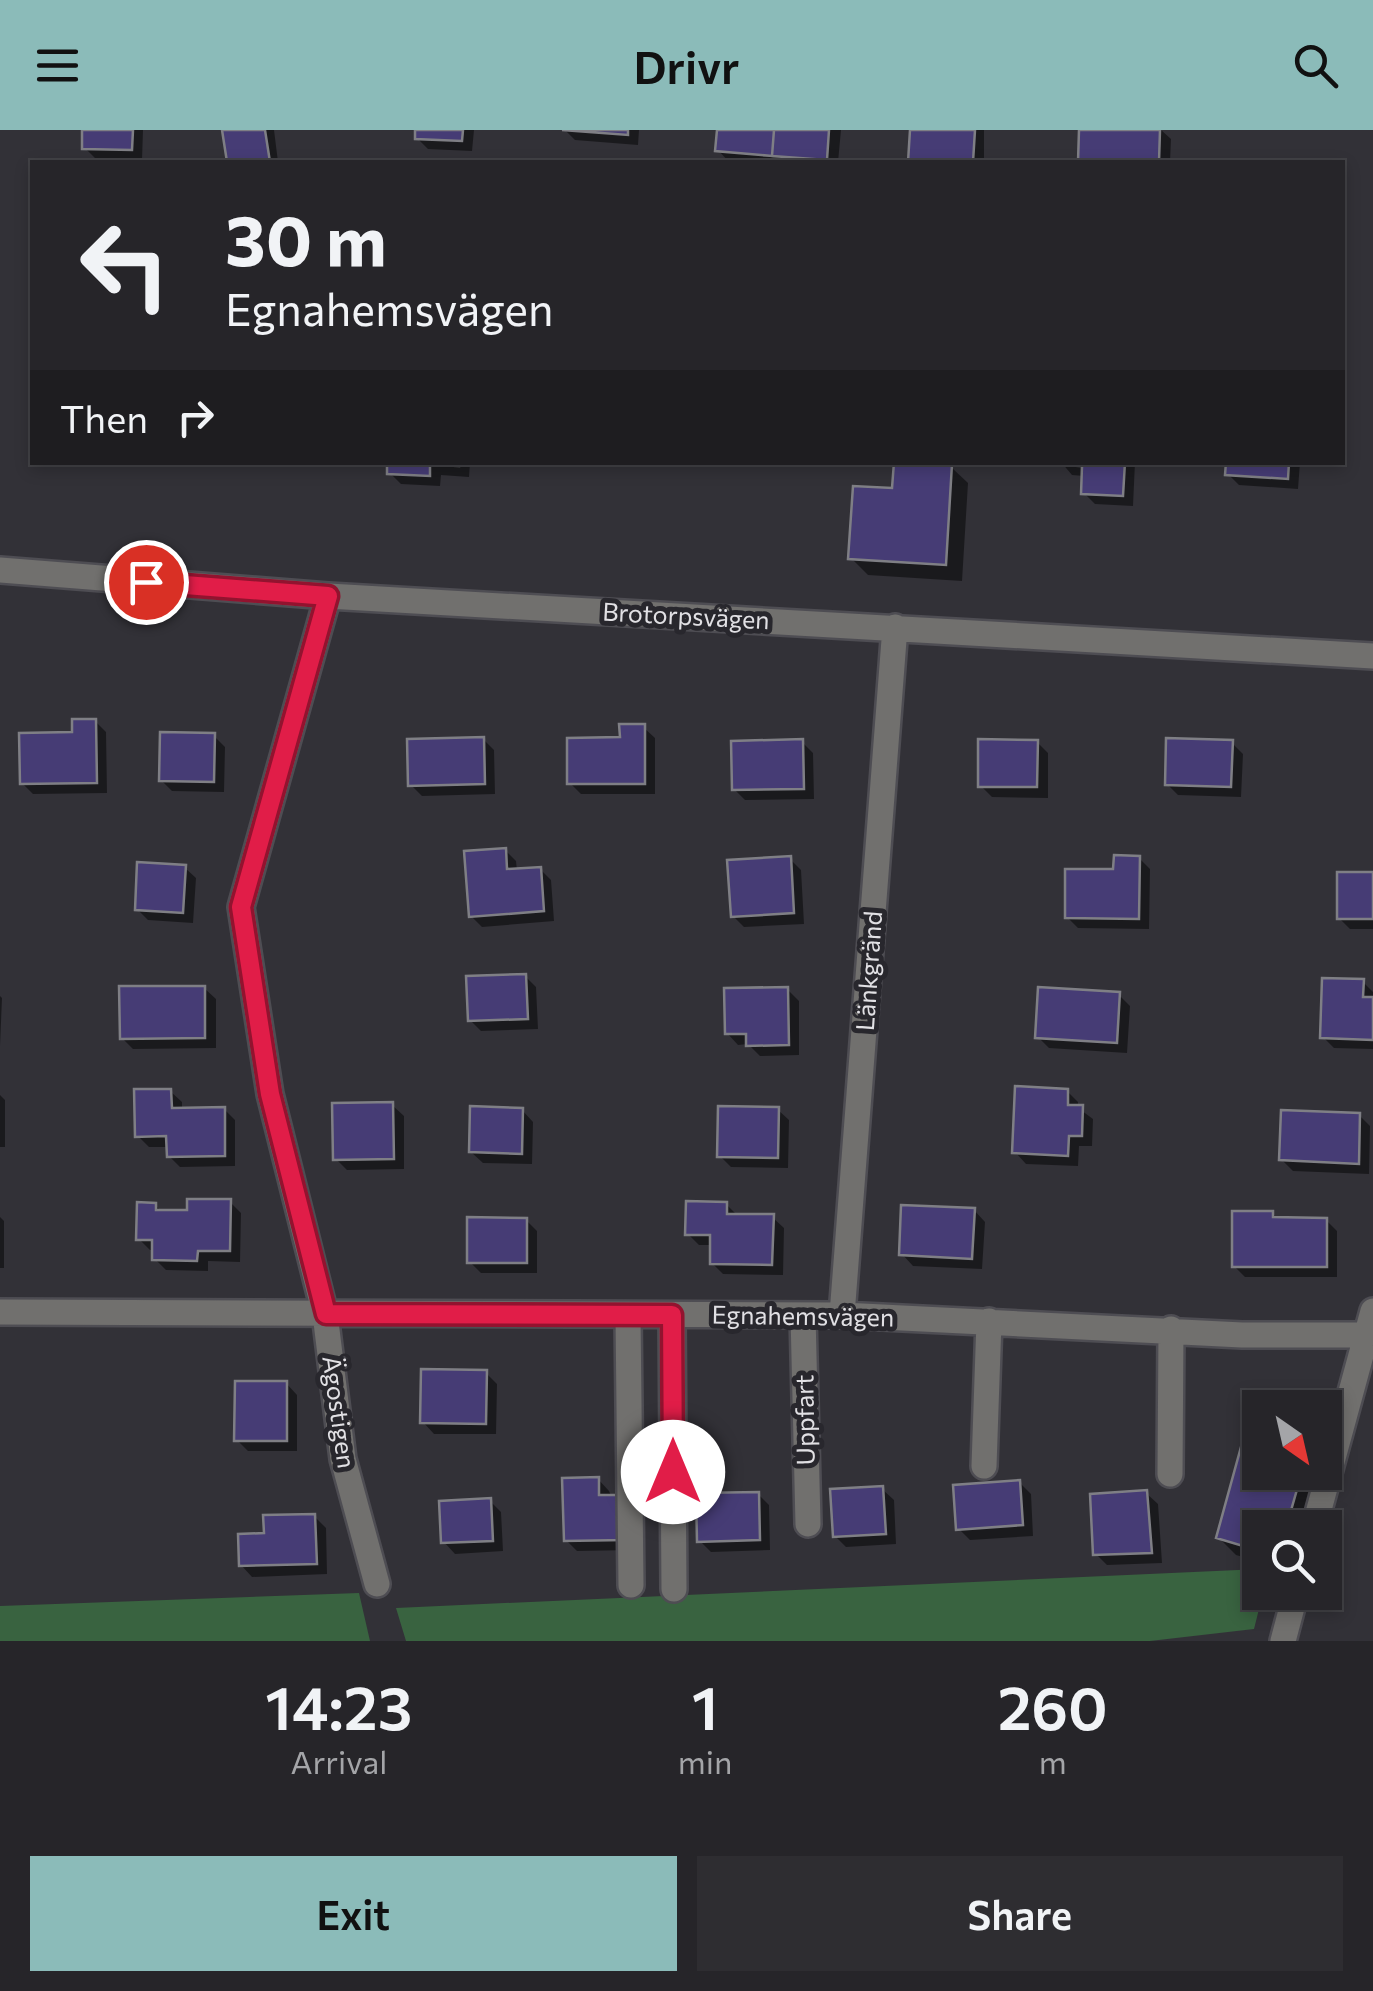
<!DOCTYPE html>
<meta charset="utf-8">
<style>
body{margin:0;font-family:Commissioner,sans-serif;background:#2e2d31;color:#f1f3f6;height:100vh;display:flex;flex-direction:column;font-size:38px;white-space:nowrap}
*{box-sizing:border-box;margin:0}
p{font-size:32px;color:#a4a5a8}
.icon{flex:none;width:55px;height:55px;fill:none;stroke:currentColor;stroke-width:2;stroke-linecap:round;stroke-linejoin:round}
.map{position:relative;height:1511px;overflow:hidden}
.drawer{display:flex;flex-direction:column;background:#262529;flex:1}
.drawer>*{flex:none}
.top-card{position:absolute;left:30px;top:30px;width:1315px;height:305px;border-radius:0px;box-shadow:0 5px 15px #0003,0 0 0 2px #424246;background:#262529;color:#f1f3f6;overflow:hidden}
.needle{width:65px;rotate:146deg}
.controls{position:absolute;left:1242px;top:1260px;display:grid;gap:20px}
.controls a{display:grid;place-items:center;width:100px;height:100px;border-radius:0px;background:#262529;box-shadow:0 5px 15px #0003,0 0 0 2px #424246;font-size:50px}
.pin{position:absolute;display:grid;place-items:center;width:85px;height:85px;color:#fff;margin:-42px;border:5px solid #fff;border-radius:50%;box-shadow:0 2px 10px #0007}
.me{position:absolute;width:110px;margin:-55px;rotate:0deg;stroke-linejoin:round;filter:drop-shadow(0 0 8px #0008)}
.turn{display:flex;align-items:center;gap:35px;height:210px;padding:0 30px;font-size:45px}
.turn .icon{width:130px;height:130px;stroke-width:2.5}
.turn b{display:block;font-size:70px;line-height:85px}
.then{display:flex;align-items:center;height:95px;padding:0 30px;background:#0003;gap:20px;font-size:38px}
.eta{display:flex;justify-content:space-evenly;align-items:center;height:170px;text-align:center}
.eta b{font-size:60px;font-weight:600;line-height:70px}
.cta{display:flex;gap:20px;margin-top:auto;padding:20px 30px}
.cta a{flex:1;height:115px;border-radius:0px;background:#8bbbb9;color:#111;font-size:40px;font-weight:600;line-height:115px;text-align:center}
.cta a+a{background:#2e2d31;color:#f1f3f6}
header{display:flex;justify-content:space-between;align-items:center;height:130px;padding:0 30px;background:#8bbbb9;color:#111;font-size:45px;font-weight:600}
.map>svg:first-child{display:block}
</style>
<header><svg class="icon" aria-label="menu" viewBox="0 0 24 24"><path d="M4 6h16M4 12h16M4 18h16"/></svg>Drivr<svg class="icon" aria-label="search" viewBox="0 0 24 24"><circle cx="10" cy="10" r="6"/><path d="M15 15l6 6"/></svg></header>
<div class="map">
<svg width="1373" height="1511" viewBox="0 0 1373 1511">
<rect width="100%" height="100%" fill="#323137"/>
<path fill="#396340" d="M 1260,1439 L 1260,1462 L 1263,1463 L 1254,1499 L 1150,1511 L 406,1511 L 396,1478 Z
M 359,1463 L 370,1511 L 0,1511 L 0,1476 Z"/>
<path fill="#0007" d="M 85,0 L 143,0 L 142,30 L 96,29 L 85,18 Z
M 225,0 L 274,0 L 278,32 L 230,32 Z
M 418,0 L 474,0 L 472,21 L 428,19 L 417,8 Z
M 565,0 L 639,0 L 638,15 L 575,10 Z
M 719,0 L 841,0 L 838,32 L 729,32 L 718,20 Z
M 913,0 L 984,0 L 984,32 L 910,32 Z
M 1082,0 L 1161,0 L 1171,9 L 1170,32 L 1081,32 Z
M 390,332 L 470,332 L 469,347 L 441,345 L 440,356 L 401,354 L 390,343 Z
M 740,332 L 772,332 L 771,337 L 742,335 Z
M 880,332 L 959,332 L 958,337 L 951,337 L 968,353 L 962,451 L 868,445 L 851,428 L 894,361 L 896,333 Z
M 1061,332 L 1135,332 L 1133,376 L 1095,374 L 1084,363 L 1084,346 L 1072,345 Z
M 1229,332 L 1300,332 L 1298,359 L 1239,355 L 1228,344 Z
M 95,591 L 106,602 L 107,663 L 33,664 L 22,653 Z
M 643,597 L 655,608 L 655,664 L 581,664 L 570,653 L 622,610 Z
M 214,606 L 225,617 L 224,662 L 172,661 L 161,650 Z
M 483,609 L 494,620 L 495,664 L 422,666 L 411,655 Z
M 802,612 L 813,623 L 814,669 L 745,670 L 734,659 Z
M 1037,612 L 1048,623 L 1048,668 L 992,667 L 981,656 Z
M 1232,613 L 1243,624 L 1241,667 L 1178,665 L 1167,654 Z
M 505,720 L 516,731 L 517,741 L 540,739 L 551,750 L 554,791 L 482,797 L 471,786 Z
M 1139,728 L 1150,739 L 1149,799 L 1078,798 L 1067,787 L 1116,742 Z
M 790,729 L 801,740 L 804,794 L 744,797 L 733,786 Z
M 184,737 L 196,748 L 193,793 L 148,790 L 137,779 Z
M 1373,745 L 1373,799 L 1350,799 L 1339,788 Z
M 525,846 L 536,857 L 538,899 L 481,901 L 470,890 Z
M 1363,852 L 1373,862 L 1373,919 L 1334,918 L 1323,907 Z
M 204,858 L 216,869 L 216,918 L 133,919 L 122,908 Z
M 787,859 L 799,871 L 799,925 L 760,926 L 748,914 L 738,915 L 727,903 Z
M 1119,865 L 1130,876 L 1127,923 L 1049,918 L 1038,907 Z
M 0,866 L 2,868 L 0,916 Z
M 170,961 L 182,972 L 182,980 L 224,979 L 235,990 L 235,1036 L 180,1037 L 169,1026 L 169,1017 L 149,1017 L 138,1006 Z
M 1067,961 L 1078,972 L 1078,978 L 1093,989 L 1092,1016 L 1079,1016 L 1078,1036 L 1026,1034 L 1015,1022 Z
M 0,965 L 5,970 L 5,1017 L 0,1017 Z
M 392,975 L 404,986 L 404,1039 L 347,1040 L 336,1029 Z
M 777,979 L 789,990 L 788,1038 L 731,1037 L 720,1026 Z
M 522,980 L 533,992 L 532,1034 L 483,1033 L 471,1022 Z
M 1359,985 L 1370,996 L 1369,1044 L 1293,1041 L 1282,1030 Z
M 230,1072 L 241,1083 L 240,1132 L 208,1131 L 208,1141 L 166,1140 L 155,1129 L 155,1120 L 150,1120 L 139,1109 L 155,1075 L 162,1082 L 190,1083 Z
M 726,1074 L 738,1086 L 772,1087 L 784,1098 L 783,1145 L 723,1144 L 712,1133 L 712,1115 L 699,1115 L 688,1104 Z
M 974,1080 L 985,1092 L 982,1139 L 913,1136 L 902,1124 Z
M 1272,1083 L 1279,1090 L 1326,1090 L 1337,1101 L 1337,1147 L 1245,1147 L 1234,1136 Z
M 0,1087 L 4,1091 L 4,1138 L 0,1138 Z
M 526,1090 L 537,1101 L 537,1143 L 481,1143 L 470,1132 Z
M 486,1243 L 497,1254 L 496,1304 L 434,1304 L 423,1292 Z
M 286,1253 L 297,1265 L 297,1321 L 248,1321 L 237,1310 Z
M 1260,1282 L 1260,1342 L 1323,1342 L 1307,1398 L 1260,1398 L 1260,1432 L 1236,1425 L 1219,1408 Z
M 598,1349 L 609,1361 L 634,1420 L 577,1421 L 566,1410 Z
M 1020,1353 L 1031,1364 L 1033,1406 L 970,1410 L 959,1399 Z
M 882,1359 L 894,1370 L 896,1414 L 846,1417 L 835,1406 Z
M 1146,1363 L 1158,1374 L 1162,1433 L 1107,1435 L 1096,1424 Z
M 758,1364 L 769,1375 L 770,1420 L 711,1422 L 699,1410 Z
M 490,1371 L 501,1382 L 503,1421 L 455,1424 L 444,1412 Z
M 314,1386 L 326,1398 L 327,1444 L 252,1447 L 241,1435 Z"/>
<path fill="#463c75" stroke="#7f7f85" stroke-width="2.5" d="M 82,0 L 133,0 L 132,20 L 82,19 Z
M 222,0 L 265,0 L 270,32 L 227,32 Z
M 415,0 L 463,0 L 462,11 L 415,9 Z
M 562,0 L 628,0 L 628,5 Z
M 717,0 L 774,0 L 772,26 L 715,21 Z
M 774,0 L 829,0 L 827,30 L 772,26 Z
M 910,0 L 975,0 L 973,32 L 908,32 Z
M 1079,0 L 1160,0 L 1159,32 L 1078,32 Z
M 387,332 L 459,332 L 459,336 L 430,335 L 430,346 L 387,344 Z
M 894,332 L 952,334 L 946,435 L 848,429 L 853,356 L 892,358 Z
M 1058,332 L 1125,332 L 1123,366 L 1081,364 L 1082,336 L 1058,335 Z
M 1226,332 L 1289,332 L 1288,349 L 1225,345 Z
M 72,589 L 96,589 L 97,653 L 20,654 L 19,603 L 72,602 Z
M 619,594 L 645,594 L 645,654 L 567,654 L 567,608 L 620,607 Z
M 160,602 L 215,603 L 214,652 L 159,651 Z
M 484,607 L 485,654 L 408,656 L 407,609 Z
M 1166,608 L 1233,610 L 1231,657 L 1165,655 Z
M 803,609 L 804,659 L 732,660 L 731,611 Z
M 978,609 L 1038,610 L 1037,657 L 978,657 Z
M 506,718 L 507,739 L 541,737 L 544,781 L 469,787 L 464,721 Z
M 1114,725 L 1140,726 L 1139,789 L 1065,788 L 1065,739 L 1113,739 Z
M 791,726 L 794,783 L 731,787 L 727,730 Z
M 137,732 L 186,735 L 183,783 L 135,780 Z
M 1337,742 L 1373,742 L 1373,789 L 1337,789 Z
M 526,844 L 528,889 L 468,891 L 466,846 Z
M 1322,848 L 1364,849 L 1363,867 L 1373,867 L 1373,910 L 1320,908 Z
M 119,856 L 205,856 L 205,908 L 120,909 Z
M 788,857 L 789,915 L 746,916 L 746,904 L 725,904 L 724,858 Z
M 1038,857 L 1120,862 L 1117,913 L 1035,908 Z
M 1015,956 L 1068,959 L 1068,975 L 1083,975 L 1082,1006 L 1069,1006 L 1068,1026 L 1012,1023 Z
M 134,959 L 171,959 L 172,978 L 225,977 L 225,1026 L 167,1027 L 166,1006 L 135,1007 Z
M 393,972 L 394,1029 L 333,1030 L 332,973 Z
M 470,976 L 523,978 L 522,1024 L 469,1022 Z
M 718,976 L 779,977 L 778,1028 L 717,1027 Z
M 1281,980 L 1360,983 L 1359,1034 L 1279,1030 Z
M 187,1069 L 231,1069 L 230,1121 L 198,1121 L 197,1131 L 152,1130 L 152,1110 L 136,1110 L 137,1072 L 156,1073 L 156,1080 L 187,1080 Z
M 686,1071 L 727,1072 L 727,1084 L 774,1084 L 772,1135 L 710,1134 L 710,1105 L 685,1105 Z
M 901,1075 L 975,1078 L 972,1129 L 899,1125 Z
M 1232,1081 L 1273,1081 L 1273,1087 L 1327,1088 L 1327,1137 L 1232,1137 Z
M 467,1087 L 527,1088 L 527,1133 L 467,1133 Z
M 421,1239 L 487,1240 L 486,1294 L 420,1293 Z
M 235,1251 L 287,1251 L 287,1311 L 234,1311 Z
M 1252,1277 L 1260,1280 L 1260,1342 L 1302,1342 L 1286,1398 L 1260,1398 L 1260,1421 L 1216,1408 Z
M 599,1347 L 599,1365 L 624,1365 L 624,1410 L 564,1411 L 562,1348 Z
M 1020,1350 L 1023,1395 L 956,1400 L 953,1355 Z
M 883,1356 L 886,1404 L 833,1407 L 830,1359 Z
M 1147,1360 L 1152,1423 L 1093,1425 L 1090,1364 Z
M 759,1362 L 760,1410 L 697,1412 L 696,1363 Z
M 491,1368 L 493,1411 L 441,1413 L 439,1371 Z
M 315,1384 L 317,1434 L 239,1436 L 238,1404 L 264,1403 L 263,1385 Z"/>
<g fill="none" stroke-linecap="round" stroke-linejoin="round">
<defs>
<path id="minor" d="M 0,440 L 328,466 L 1373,526
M 328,466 L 241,777 L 270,964 L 325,1184 L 343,1329 L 377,1454
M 0,1182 L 842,1185 L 1242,1205 L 1366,1205
M 628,1185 L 631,1455
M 672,1185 L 674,1459
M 803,1185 L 808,1394
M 842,1185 L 895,497
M 984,1336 L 989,1191
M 1170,1344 L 1171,1199
M 1314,1398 L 1373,1181
M 1283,1511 L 1296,1462"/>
</defs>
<use href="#minor" stroke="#4e4d53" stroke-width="30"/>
<use href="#minor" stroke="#71706e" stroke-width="25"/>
</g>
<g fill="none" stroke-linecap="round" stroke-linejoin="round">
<defs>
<path id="route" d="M 146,452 L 328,466 L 241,777 L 270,964 L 326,1184 L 672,1185 L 673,1342"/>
</defs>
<use href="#route" stroke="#92132f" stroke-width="25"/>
<use href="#route" stroke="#e11d48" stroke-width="18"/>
</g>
<g text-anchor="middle" stroke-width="10" stroke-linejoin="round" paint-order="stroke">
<g font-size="25" fill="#e1e0e4" stroke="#28272d">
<text transform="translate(686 486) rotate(3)" y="9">Brotorpsvägen</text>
<text transform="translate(869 841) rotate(-86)" y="9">Länkgränd</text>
<text transform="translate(803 1186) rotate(1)" y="9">Egnahemsvägen</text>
<text transform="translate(339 1282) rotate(82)" y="9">Ägostigen</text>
<text transform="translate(805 1290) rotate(-91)" y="9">Uppfart</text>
</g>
</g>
</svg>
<div class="controls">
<a><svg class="needle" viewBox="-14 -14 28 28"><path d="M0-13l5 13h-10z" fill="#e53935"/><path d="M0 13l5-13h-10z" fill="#a4a5a8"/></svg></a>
<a><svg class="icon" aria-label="search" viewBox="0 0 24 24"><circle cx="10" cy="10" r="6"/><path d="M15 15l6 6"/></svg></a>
</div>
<div class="pin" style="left:146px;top:452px;background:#d93025"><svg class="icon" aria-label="arrive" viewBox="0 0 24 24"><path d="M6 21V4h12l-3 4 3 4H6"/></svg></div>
<svg class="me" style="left:673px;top:1342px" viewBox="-20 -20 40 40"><circle r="19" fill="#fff"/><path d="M0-13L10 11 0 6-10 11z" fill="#e11d48"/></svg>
<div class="top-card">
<div class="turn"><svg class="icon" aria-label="left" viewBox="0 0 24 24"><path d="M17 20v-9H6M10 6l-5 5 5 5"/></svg><div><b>30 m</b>Egnahemsvägen</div></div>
<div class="then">Then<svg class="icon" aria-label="right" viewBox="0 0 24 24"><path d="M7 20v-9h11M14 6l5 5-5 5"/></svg></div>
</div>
</div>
<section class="drawer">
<div class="eta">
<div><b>14:23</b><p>Arrival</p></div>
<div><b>1</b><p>min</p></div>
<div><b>260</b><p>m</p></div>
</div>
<div class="cta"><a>Exit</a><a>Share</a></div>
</section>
